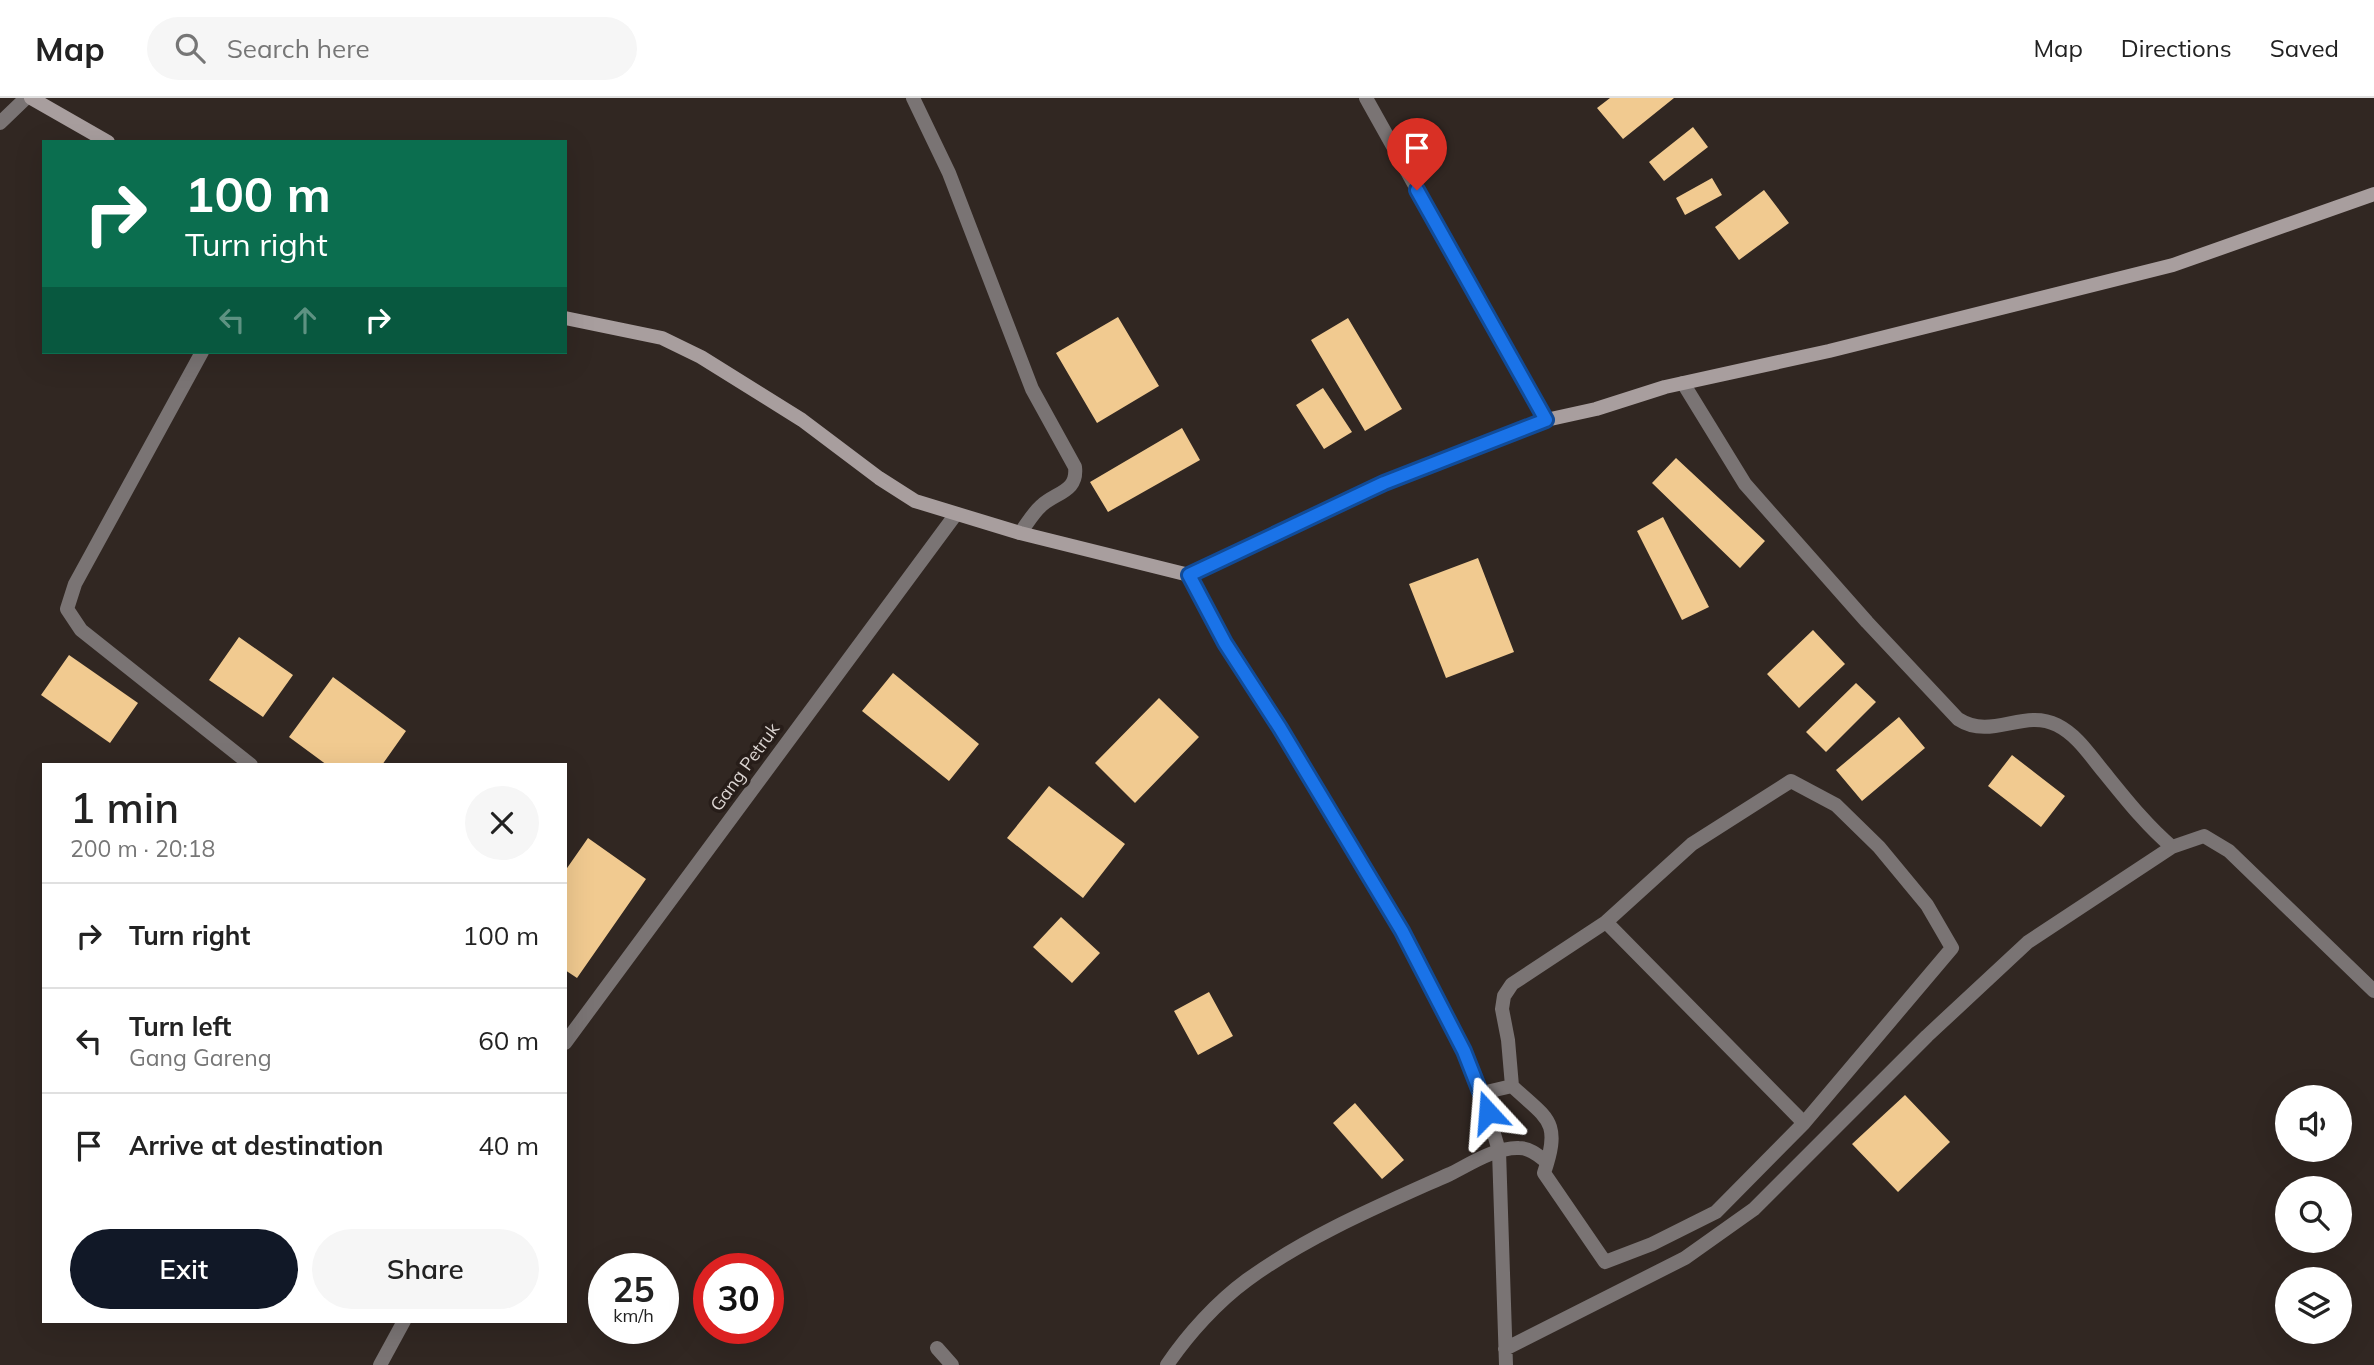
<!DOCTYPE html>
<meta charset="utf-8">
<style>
body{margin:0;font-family:Mulish,sans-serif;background:#f6f6f6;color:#222;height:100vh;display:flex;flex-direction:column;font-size:26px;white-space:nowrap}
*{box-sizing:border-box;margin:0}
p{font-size:23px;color:#767676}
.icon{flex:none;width:38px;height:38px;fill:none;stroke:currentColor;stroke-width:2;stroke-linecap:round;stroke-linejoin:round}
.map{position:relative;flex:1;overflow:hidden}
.side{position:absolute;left:42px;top:665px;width:525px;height:560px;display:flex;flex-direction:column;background:#fff;border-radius:0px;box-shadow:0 7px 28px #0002}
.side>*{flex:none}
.guide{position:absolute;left:42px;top:42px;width:525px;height:214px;border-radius:0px;box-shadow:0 7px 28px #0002;background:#0b6e4f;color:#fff;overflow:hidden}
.buttons{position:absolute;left:2275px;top:987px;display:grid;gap:14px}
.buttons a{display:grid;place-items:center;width:77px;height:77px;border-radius:50%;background:#fff;box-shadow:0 7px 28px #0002;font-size:35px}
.speed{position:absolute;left:588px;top:1155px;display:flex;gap:14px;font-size:35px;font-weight:700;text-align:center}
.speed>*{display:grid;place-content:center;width:91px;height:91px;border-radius:50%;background:#fff;box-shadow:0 7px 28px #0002;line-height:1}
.speed small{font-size:18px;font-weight:400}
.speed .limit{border:10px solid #d22;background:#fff;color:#111}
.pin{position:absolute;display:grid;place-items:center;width:60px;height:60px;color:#fff;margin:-72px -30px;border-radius:50% 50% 50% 0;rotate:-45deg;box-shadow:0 0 7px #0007}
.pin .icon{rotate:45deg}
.me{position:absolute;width:77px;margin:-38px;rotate:341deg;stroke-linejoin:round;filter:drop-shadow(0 0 5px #0008)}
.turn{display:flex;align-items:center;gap:24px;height:147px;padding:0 28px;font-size:32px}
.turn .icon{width:91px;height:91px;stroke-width:2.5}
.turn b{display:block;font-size:49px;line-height:60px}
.lanes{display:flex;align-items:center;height:66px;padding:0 28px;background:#0003;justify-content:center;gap:35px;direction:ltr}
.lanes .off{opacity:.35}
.round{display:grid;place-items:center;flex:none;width:74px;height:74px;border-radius:37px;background:#f6f6f6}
.headline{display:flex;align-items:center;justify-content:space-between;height:119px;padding:0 28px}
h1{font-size:42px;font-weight:600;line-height:52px}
.button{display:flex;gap:14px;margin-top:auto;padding:14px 28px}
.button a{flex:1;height:80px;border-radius:42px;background:#111827;color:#fff;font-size:28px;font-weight:600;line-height:80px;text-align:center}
.button a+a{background:#f6f6f6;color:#222}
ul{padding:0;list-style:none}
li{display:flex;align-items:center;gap:21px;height:105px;padding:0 28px;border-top:2px solid #e0e0e0}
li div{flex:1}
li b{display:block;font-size:26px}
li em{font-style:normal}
header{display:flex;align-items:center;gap:42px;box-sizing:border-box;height:98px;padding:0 35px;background:#fff;border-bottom:2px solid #e0e0e0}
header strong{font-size:33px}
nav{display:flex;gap:38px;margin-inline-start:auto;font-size:24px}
.search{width:490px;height:63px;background:#f6f6f6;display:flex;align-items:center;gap:18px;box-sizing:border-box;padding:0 24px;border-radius:38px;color:#767676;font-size:26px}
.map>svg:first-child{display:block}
</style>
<header>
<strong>Map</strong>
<div class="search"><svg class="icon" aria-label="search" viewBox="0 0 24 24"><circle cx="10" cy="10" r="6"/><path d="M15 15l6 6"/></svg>Search here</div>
<nav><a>Map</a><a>Directions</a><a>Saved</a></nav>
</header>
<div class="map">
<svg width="2374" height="1267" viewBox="0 0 2374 1267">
<rect width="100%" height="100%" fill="#312722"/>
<path fill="#f1ca90" d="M 1610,0 L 1674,0 L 1623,41 L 1597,10 Z
M 1693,29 L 1708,49 L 1664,83 L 1649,64 Z
M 1712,80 L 1722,97 L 1685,117 L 1676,100 Z
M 1764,92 L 1789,125 L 1739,162 L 1715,129 Z
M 1118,219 L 1159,288 L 1097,325 L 1056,255 Z
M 1348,220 L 1402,311 L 1365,333 L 1311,242 Z
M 1323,290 L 1352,334 L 1324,351 L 1296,307 Z
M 1182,330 L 1200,362 L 1108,414 L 1090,384 Z
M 1676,360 L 1765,443 L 1740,470 L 1652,385 Z
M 1663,419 L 1709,509 L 1682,522 L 1637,433 Z
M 1478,460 L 1514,554 L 1446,580 L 1409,486 Z
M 1813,532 L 1845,566 L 1799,610 L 1767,576 Z
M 239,539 L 293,577 L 263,619 L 209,582 Z
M 69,557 L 138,605 L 110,645 L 41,597 Z
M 893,575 L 979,646 L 949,683 L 862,613 Z
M 333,579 L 406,633 L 382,667 L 327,667 L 289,639 Z
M 1856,585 L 1876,604 L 1826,654 L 1806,634 Z
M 1159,600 L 1199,639 L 1135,705 L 1095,665 Z
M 1899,619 L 1925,650 L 1862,703 L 1836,672 Z
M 2012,657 L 2065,698 L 2041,729 L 1988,688 Z
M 1049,688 L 1125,746 L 1083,800 L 1007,740 Z
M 588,740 L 646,781 L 577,880 L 565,872 L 565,773 Z
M 1061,819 L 1100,855 L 1072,885 L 1033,849 Z
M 1209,894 L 1233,938 L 1198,957 L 1174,913 Z
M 1905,997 L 1950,1044 L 1898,1094 L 1852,1046 Z
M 1355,1005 L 1404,1062 L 1382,1081 L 1333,1025 Z"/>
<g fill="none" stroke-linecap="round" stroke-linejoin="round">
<path stroke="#7a7474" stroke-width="14" d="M 913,0 L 949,75 L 1032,291 L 1075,369 C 1078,394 1056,394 1041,408 C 1033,415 1027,426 1020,435
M 1366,0 L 1546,322
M 0,25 L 26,0
M 202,254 L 75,486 L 67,511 L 81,532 L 251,667
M 1683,285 L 1745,386 L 1867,524 L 1958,621 C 1992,643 2023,610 2057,627 C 2077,637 2089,656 2103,673 C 2125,700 2146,727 2172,749
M 1189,477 L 1225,545 L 1280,630 L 1402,833 L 1464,953 L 1482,995 L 1499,1053 L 1506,1267
M 565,945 L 956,416
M 1512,988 C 1547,1021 1562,1022 1544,1075 L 1605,1164 L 1652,1146 L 1716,1114 L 1804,1025 L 1952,850 L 1927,807 L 1879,749 L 1836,707 L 1791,683 L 1692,746 L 1606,824
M 1482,995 L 1512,988 L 1508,942 L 1502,911 L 1504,898 L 1512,886 L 1606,824 L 1804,1025
M 937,1250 L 952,1267
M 1505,1251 L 1685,1160 L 1754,1111 L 1927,938 L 2028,844 L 2172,749 L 2204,738 L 2229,753 L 2374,893
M 380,1267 L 404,1223
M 1167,1267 C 1188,1236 1217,1204 1247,1182 C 1309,1137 1381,1107 1450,1076 C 1470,1066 1496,1049 1519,1050 C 1530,1050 1539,1058 1547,1064"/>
<path stroke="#a89e9e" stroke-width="14" d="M 31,0 L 108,44
M 565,220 L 662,240 L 701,259 L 802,322 L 879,380 L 915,403 L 1020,435 L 1189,477 L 1384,385 L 1546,322 L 1596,311 L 1665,289 L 1829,253 L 2173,167 L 2374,96"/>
</g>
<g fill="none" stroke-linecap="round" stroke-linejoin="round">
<defs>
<path id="route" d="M 1417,92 L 1546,322 L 1384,385 L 1189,477 L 1225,545 L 1280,630 L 1402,833 L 1464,953 L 1488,1014"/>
</defs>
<use href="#route" stroke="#114b97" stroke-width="18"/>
<use href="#route" stroke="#1a73e8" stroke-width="12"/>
</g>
<g text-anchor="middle" stroke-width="7" stroke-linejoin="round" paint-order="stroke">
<g font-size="18" fill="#dbd4d1" stroke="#271d19">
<text transform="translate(745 669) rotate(-54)" y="6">Gang Petruk</text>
</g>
</g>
</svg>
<div class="buttons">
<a><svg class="icon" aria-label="sound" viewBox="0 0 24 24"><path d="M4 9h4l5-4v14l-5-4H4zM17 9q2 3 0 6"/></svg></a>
<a><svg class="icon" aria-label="search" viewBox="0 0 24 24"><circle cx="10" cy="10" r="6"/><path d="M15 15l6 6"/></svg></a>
<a><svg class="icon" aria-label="layers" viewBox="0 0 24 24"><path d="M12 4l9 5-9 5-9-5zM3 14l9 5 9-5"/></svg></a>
</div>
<div class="speed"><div>25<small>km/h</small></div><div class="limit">30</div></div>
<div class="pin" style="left:1417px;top:92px;background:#d93025"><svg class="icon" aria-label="arrive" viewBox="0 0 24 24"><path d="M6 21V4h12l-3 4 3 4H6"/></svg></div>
<svg class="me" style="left:1488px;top:1014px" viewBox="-20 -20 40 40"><path d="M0-17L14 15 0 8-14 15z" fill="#1a73e8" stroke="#fff" stroke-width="4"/></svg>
<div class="guide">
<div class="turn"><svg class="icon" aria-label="right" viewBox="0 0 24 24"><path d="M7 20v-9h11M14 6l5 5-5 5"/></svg><div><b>100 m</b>Turn right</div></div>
<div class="lanes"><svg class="icon off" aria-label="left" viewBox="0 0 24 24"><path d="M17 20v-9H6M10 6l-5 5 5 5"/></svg><svg class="icon off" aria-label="ahead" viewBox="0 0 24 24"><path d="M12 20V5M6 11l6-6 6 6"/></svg><svg class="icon" aria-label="right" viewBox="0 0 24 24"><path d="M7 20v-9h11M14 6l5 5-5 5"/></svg></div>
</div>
<section class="side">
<div class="headline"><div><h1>1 min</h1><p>200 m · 20:18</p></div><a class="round"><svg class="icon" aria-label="close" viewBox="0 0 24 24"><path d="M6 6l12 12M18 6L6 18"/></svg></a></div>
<ul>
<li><svg class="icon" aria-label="right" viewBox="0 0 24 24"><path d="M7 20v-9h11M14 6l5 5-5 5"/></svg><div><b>Turn right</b></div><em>100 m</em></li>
<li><svg class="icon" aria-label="left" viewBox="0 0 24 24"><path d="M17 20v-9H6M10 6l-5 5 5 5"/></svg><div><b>Turn left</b><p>Gang Gareng</p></div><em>60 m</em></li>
<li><svg class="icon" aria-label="arrive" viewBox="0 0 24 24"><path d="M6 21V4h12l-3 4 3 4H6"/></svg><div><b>Arrive at destination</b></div><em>40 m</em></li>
</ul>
<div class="button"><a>Exit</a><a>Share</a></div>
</section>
</div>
